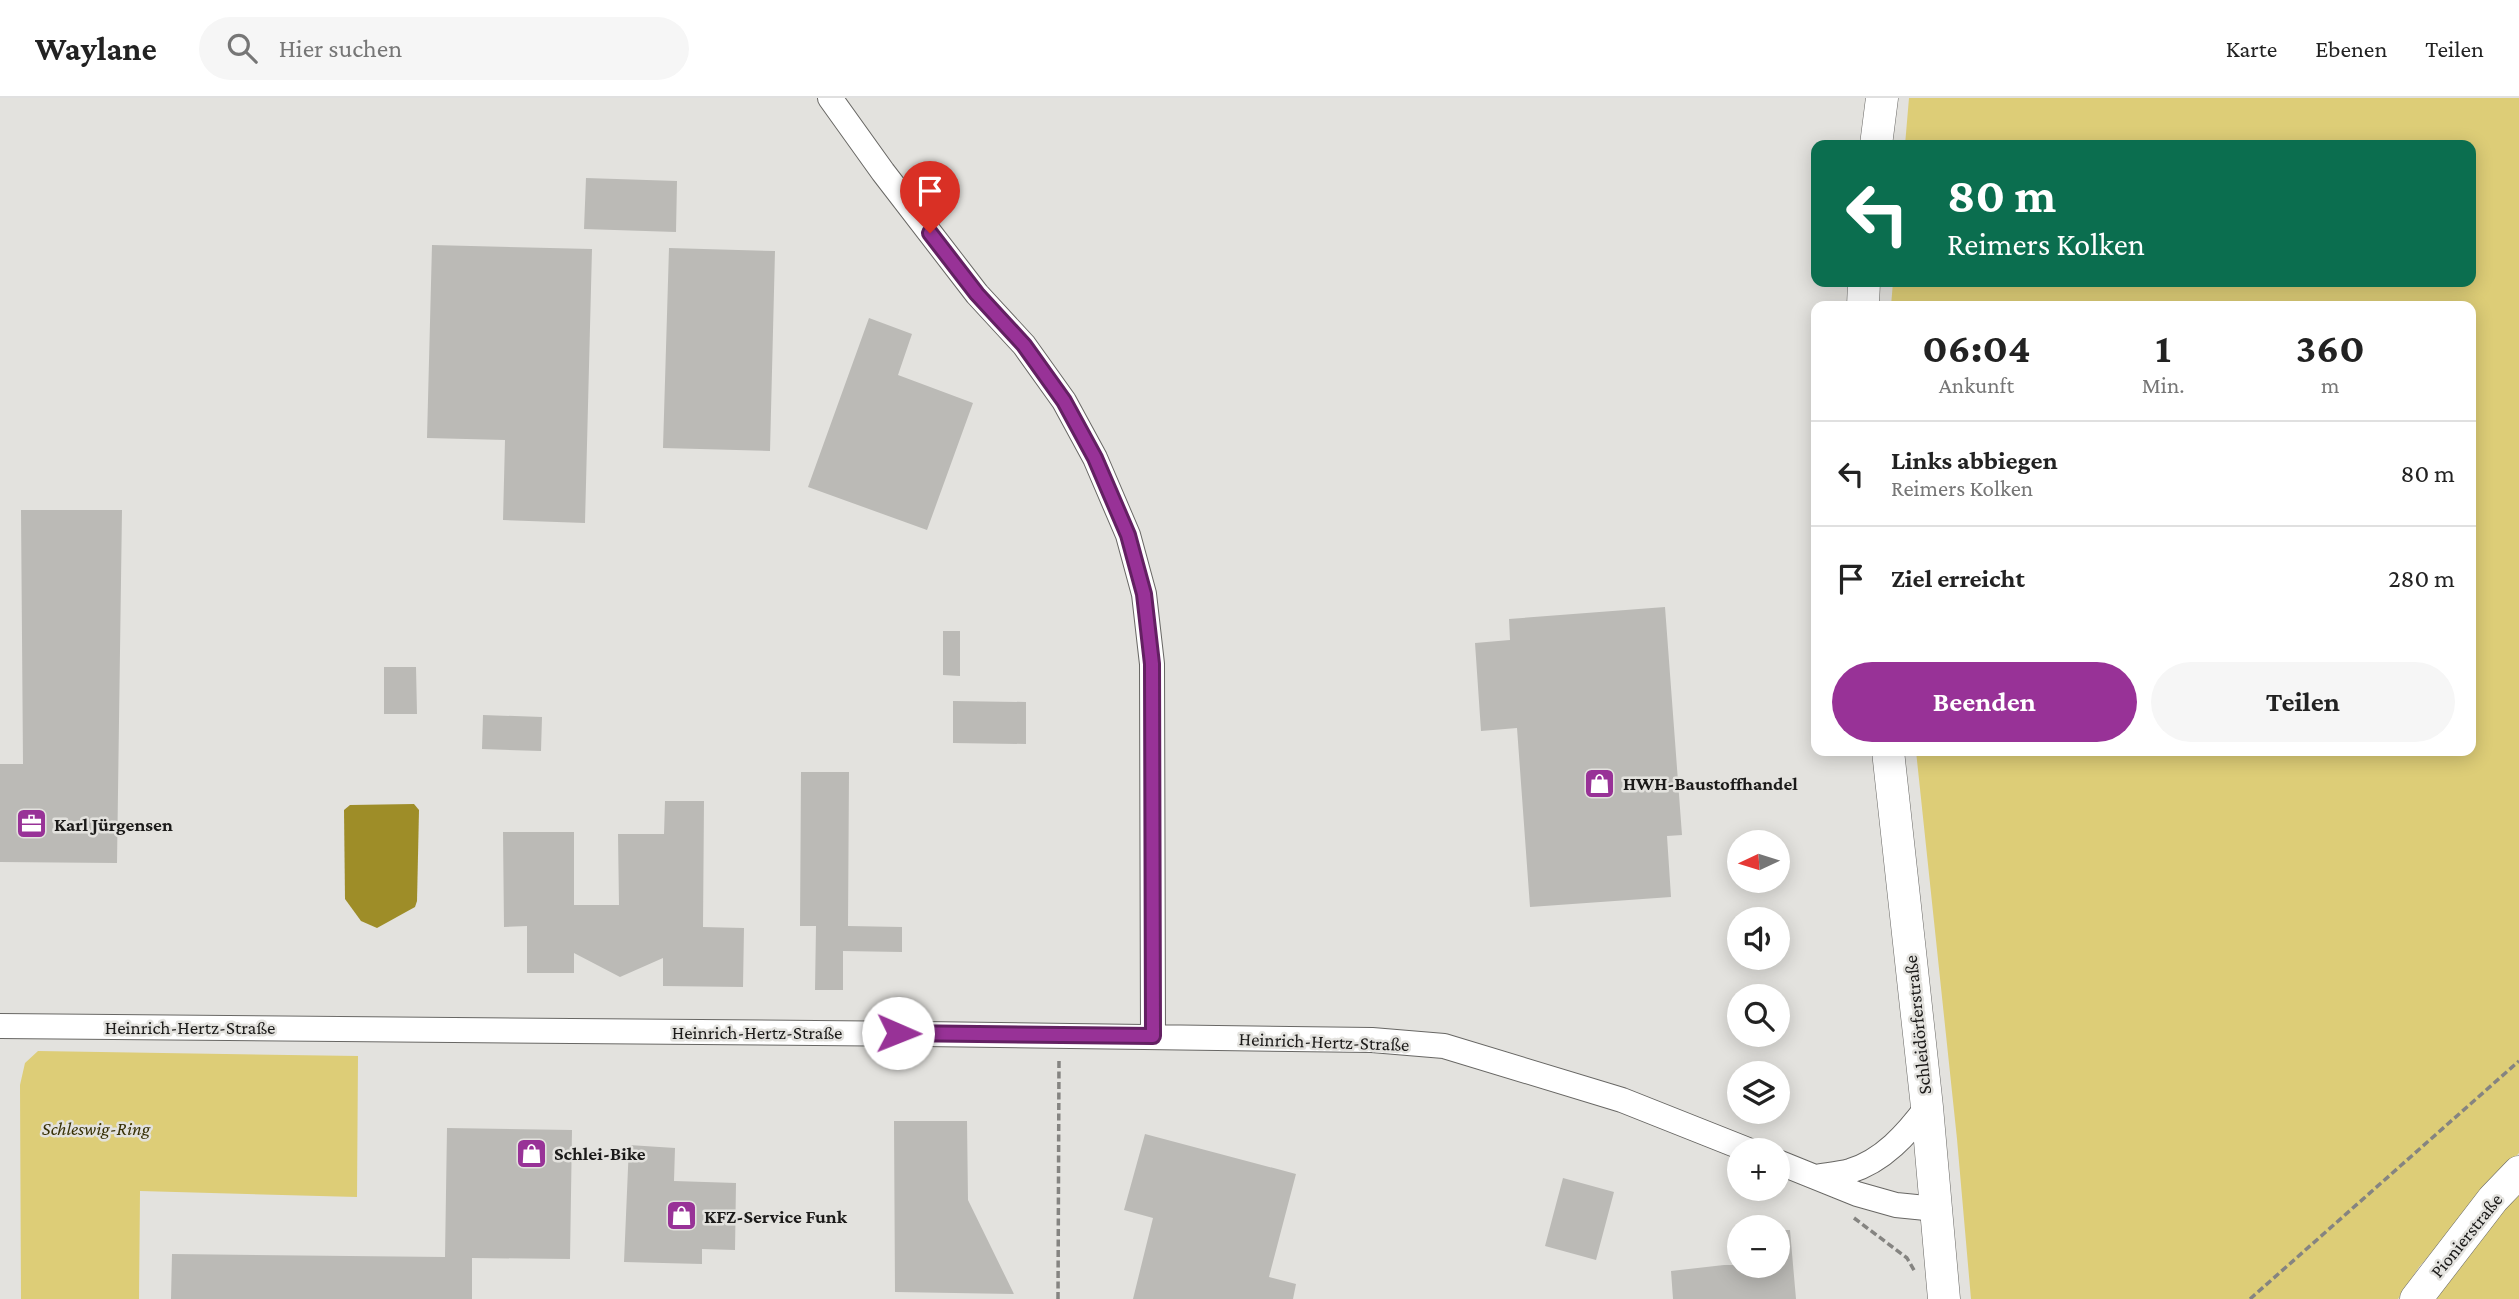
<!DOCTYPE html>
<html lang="de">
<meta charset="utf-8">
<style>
body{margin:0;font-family:"Crimson Pro",serif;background:#f6f6f6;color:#222;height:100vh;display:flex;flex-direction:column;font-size:26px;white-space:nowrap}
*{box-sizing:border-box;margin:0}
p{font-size:23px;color:#767676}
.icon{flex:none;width:38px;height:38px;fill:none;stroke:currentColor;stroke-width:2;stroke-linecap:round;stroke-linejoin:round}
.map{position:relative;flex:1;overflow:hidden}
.drawer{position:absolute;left:1811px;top:203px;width:665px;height:455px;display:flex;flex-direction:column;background:#fff;border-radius:14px;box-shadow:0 4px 18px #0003}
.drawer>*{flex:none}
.hud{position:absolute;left:1811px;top:42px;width:665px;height:147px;border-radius:14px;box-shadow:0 4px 18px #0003;background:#0b6e4f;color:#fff;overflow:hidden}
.needle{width:46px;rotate:266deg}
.controls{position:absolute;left:1727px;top:732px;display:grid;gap:14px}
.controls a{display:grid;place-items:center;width:63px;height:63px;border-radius:50%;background:#fff;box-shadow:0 4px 18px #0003;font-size:35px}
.pin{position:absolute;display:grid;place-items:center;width:60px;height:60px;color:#fff;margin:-72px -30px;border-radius:50% 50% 50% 0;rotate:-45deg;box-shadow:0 0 7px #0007}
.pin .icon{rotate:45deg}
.me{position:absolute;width:77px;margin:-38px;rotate:91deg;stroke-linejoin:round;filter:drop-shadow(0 0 5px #0008)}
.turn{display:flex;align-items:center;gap:24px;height:147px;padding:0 21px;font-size:32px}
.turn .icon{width:91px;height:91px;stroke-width:2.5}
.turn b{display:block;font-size:49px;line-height:60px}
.eta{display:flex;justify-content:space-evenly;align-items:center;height:119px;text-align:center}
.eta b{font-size:42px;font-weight:700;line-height:49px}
.cta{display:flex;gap:14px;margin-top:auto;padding:14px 21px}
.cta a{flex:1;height:80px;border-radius:42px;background:#983297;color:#fff;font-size:28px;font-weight:700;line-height:80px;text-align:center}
.cta a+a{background:#f6f6f6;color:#222}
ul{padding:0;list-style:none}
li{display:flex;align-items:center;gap:21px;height:105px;padding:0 21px;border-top:2px solid #e0e0e0}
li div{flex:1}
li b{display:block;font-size:26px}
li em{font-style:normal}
header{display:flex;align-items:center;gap:42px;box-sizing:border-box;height:98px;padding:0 35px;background:#fff;border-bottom:2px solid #e0e0e0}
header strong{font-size:33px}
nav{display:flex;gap:38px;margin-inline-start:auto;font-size:24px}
.search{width:490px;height:63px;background:#f6f6f6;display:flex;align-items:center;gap:18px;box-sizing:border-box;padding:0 24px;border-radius:38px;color:#767676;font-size:26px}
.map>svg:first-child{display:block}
</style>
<header>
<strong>Waylane</strong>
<div class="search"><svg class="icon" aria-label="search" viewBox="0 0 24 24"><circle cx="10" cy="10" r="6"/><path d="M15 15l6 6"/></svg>Hier suchen</div>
<nav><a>Karte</a><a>Ebenen</a><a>Teilen</a></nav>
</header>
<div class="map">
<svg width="2519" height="1201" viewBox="0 0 2519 1201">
<rect width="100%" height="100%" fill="#e3e2de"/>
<path fill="#ddcd77" d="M 1909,0 L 2519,0 L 2519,1055 L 2419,1169 L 2398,1201 L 1971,1201 L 1957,1041 L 1916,653 L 2471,653 L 2471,208 L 1891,208 L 1893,184 L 2471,184 L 2471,47 L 1905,47 Z
M 38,953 L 358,958 L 357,1099 L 140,1093 L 139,1201 L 21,1201 L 20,987 L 25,965 Z
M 2519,1093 L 2519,1201 L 2431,1201 Z"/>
<path fill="#9e8d28" d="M 414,706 L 419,712 L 417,803 L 415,809 L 377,830 L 361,823 L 345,801 L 344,712 L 350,707 Z"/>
<path fill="#bbbab6" d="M 586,80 L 677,83 L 676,134 L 584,131 Z
M 432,147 L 592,151 L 585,425 L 503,422 L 505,342 L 427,340 Z
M 669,150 L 775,153 L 770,353 L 663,350 Z
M 869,220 L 912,236 L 898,277 L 973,305 L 927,432 L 808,389 Z
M 21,412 L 122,412 L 117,765 L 0,764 L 0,666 L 23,666 Z
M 1665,509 L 1682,737 L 1667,738 L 1671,799 L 1530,809 L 1517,630 L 1481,633 L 1475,545 L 1510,542 L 1509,521 Z
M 943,533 L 960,533 L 960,578 L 943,577 Z
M 384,569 L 416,569 L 417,616 L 384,616 Z
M 953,603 L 1026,604 L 1026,646 L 953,645 Z
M 483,617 L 542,619 L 541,653 L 482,651 Z
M 801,674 L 849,674 L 848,828 L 902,829 L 902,854 L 843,853 L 843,892 L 815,892 L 816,828 L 800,828 Z
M 665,703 L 704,703 L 703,829 L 744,830 L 743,889 L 663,888 L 663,860 L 620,879 L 574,855 L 574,875 L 527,875 L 527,828 L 504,829 L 503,734 L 574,734 L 574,807 L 619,807 L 618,736 L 664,736 Z
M 894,1023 L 967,1023 L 968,1102 L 1014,1196 L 895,1194 Z
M 447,1030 L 572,1032 L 570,1161 L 472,1160 L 472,1201 L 171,1201 L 172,1156 L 445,1159 Z
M 1145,1036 L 1296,1076 L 1269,1179 L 1296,1186 L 1293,1201 L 1133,1201 L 1153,1120 L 1124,1112 Z
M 629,1047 L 675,1050 L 674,1083 L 736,1085 L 735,1152 L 702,1151 L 702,1166 L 624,1164 Z
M 1563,1080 L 1614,1094 L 1596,1162 L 1545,1148 Z
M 1778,1132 L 1790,1132 L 1796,1201 L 1673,1201 L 1671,1173 L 1724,1167 L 1778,1167 Z"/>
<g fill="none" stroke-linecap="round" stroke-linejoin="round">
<defs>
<path id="minor" d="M 830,0 L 883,74 L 977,196 L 1024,247 L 1064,303 L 1095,360 L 1128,437 L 1144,496 L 1152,566 L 1153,938
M 0,928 L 923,936 L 1372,942 L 1444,948 L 1622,1002 L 1748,1052
M 1778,1064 L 1857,1096 L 1896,1107 L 1936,1111
M 1816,1079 C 1827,1077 1839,1076 1850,1073 C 1883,1063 1907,1036 1927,1009"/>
<path id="tertiary" d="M 1876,47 L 1882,0
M 1863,208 L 1864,184
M 1888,653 L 1927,1009 L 1944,1201
M 2416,1201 L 2493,1101 L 2519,1074"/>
</defs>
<use href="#minor" stroke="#686764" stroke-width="26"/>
<use href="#tertiary" stroke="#686764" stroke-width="33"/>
<path stroke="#858481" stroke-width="3.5" stroke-dasharray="7 3.5" stroke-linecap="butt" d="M 1854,1120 L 1907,1160 L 1915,1174
M 1058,1201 L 1059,960
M 2250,1201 L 2519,963"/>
<use href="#minor" stroke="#fff" stroke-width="24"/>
<use href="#tertiary" stroke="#fff" stroke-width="32"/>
</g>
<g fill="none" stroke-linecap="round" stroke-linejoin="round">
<defs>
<path id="route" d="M 898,935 L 1153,938 L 1152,566 L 1144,496 L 1128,437 L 1095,360 L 1064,303 L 1024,247 L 977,196 L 930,135"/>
</defs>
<use href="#route" stroke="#632062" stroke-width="18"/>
<use href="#route" stroke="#983297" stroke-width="12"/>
</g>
<defs>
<symbol id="shop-square" viewBox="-11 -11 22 22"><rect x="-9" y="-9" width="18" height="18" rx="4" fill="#983297" stroke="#e3e2de"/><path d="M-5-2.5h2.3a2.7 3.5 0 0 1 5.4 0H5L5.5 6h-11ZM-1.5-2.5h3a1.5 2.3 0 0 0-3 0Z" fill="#fff"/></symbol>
<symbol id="office-square" viewBox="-11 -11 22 22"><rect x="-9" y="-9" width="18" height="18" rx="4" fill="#983297" stroke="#e3e2de"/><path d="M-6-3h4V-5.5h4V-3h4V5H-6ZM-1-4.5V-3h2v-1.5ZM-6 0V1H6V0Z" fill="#fff"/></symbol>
</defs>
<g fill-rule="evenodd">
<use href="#shop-square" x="1582" y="668" width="35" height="35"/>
<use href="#office-square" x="14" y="708" width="35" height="35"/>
<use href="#shop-square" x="514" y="1038" width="35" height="35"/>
<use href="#shop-square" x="664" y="1100" width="35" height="35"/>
</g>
<g text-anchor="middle" stroke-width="5" stroke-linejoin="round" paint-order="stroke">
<g font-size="19" font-weight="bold" fill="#1b1a19" stroke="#e3e2de" text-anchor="start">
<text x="1623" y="692">HWH-Baustoffhandel</text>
<text x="54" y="733">Karl Jürgensen</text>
<text x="554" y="1062">Schlei-Bike</text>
<text x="704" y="1125">KFZ-Service Funk</text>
</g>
<g font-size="19" fill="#1b1a19" stroke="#e3e2de">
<text transform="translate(1917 927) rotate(-96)" y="7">Schleidörferstraße</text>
<text x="190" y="936">Heinrich-Hertz-Straße</text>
<text x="757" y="941">Heinrich-Hertz-Straße</text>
<text transform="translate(1324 943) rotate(2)" y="7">Heinrich-Hertz-Straße</text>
<text transform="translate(2466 1137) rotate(-51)" y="7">Pionierstraße</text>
</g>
<g font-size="19" font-style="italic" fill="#362f04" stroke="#e3e2de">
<text x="96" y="1037">Schleswig-Ring</text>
</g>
</g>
</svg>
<div class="controls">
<a><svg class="needle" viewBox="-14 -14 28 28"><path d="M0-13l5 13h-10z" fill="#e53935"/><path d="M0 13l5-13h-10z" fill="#767676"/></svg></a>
<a><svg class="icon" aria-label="sound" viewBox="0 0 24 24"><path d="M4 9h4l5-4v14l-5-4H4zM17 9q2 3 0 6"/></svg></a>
<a><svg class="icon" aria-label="search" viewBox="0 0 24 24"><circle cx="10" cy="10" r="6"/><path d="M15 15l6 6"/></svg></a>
<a><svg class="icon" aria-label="layers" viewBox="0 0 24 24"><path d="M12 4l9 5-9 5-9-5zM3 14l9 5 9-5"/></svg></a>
<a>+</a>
<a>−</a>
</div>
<div class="pin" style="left:930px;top:135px;background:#d93025"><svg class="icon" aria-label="arrive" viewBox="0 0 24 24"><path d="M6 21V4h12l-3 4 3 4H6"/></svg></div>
<svg class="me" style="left:898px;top:935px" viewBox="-20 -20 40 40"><circle r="19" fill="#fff"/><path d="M0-13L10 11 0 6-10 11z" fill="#983297"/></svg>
<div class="hud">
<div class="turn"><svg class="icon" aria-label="left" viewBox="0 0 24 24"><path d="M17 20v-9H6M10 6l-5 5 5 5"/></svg><div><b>80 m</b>Reimers Kolken</div></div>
</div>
<section class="drawer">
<div class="eta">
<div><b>06:04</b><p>Ankunft</p></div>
<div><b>1</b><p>Min.</p></div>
<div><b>360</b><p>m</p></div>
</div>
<ul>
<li><svg class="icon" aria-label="left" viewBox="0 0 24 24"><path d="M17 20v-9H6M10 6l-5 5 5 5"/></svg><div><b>Links abbiegen</b><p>Reimers Kolken</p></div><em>80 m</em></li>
<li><svg class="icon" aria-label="arrive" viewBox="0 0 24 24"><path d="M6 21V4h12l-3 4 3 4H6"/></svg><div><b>Ziel erreicht</b></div><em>280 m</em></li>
</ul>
<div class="cta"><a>Beenden</a><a>Teilen</a></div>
</section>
</div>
